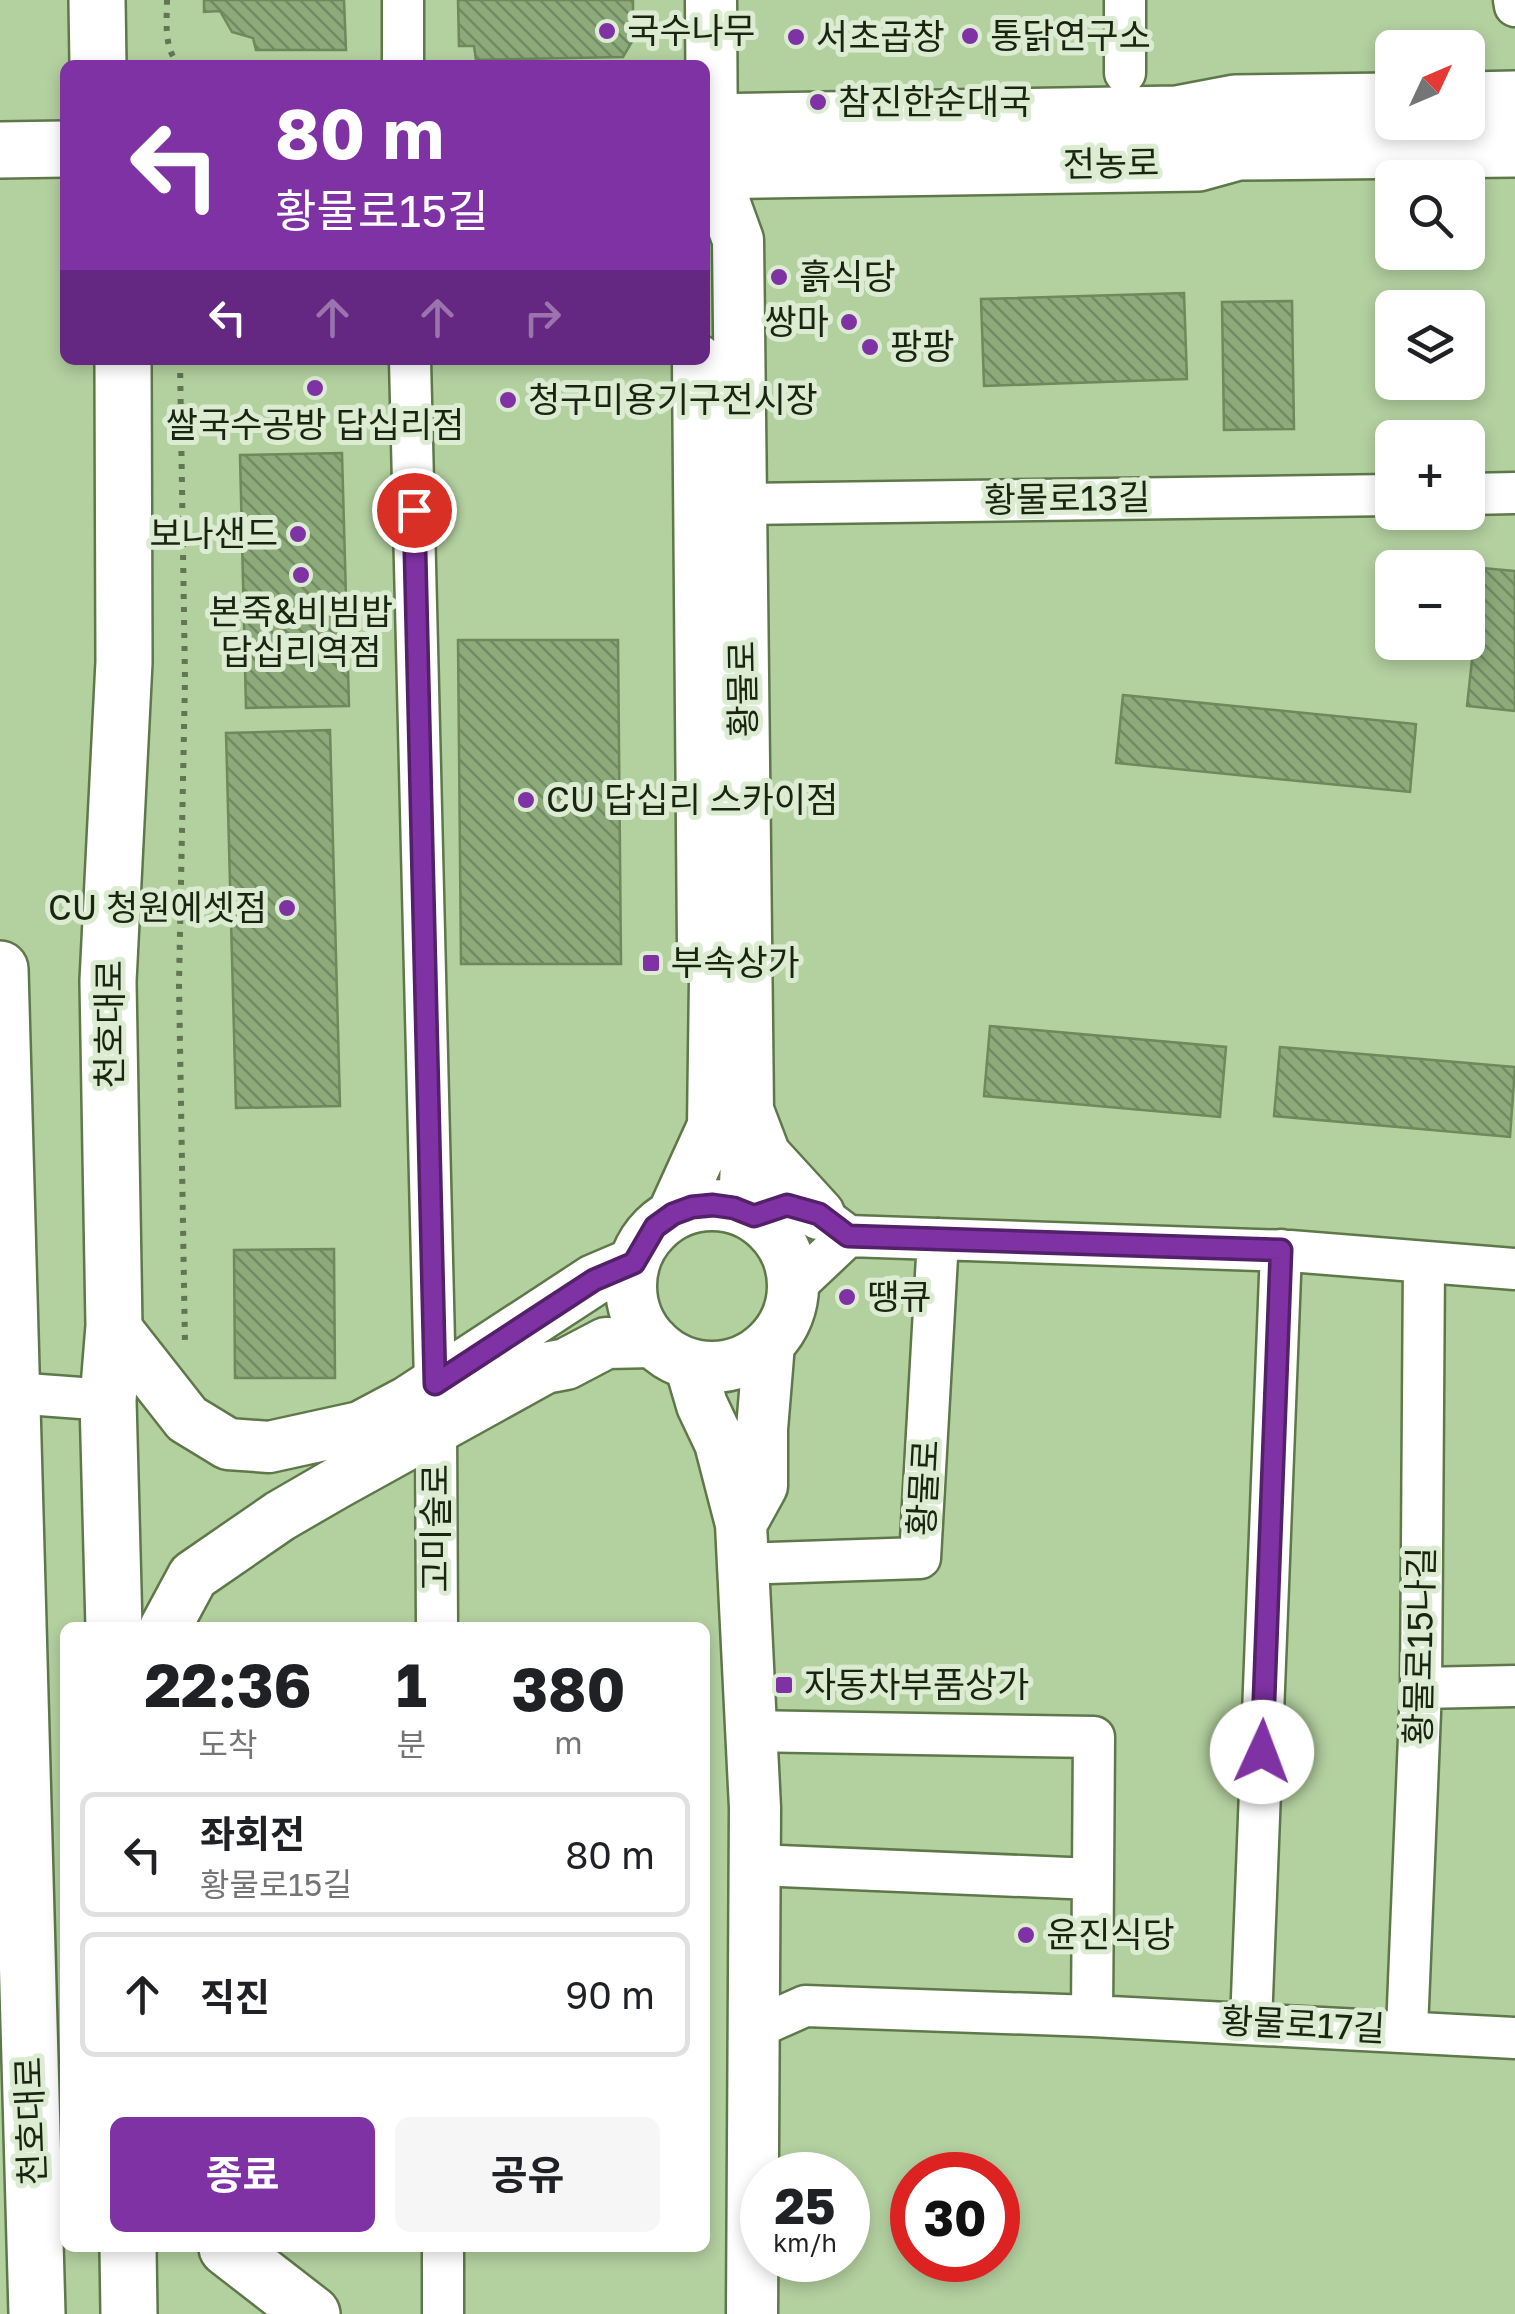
<!DOCTYPE html>
<html lang="ko">
<meta charset="utf-8">
<style>
body{margin:0;font-family:"Golos Text","Noto Sans KR",sans-serif;background:#f6f6f6;color:#202124;height:100vh;display:flex;flex-direction:column;font-size:38px;white-space:nowrap}
*{box-sizing:border-box;margin:0}
p{font-size:32px;color:#757577}
.icon{flex:none;width:55px;height:55px;fill:none;stroke:currentColor;stroke-width:2;stroke-linecap:round;stroke-linejoin:round}
.map{position:relative;flex:1;overflow:hidden}
.panel{position:absolute;left:60px;top:1622px;width:650px;height:630px;display:flex;flex-direction:column;background:#fff;border-radius:15px;box-shadow:0 5px 15px #0003}
.panel>*{flex:none}
.top-card{position:absolute;left:60px;top:60px;width:650px;height:305px;border-radius:15px;box-shadow:0 5px 15px #0003;background:#7f32a3;color:#fff;overflow:hidden}
.needle{width:65px;rotate:46deg}
.fabs{position:absolute;left:1375px;top:30px;display:grid;gap:20px}
.fabs a{display:grid;place-items:center;width:110px;height:110px;border-radius:15px;background:#fff;box-shadow:0 5px 15px #0003;font-size:50px}
.speed{position:absolute;left:740px;top:2152px;display:flex;gap:20px;font-size:50px;font-weight:700;text-align:center}
.speed>*{display:grid;place-content:center;width:130px;height:130px;border-radius:50%;background:#fff;box-shadow:0 5px 15px #0003;line-height:1}
.speed small{font-size:25px;font-weight:400}
.speed .limit{border:15px solid #d22;background:#fff;color:#111}
.pin{position:absolute;display:grid;place-items:center;width:85px;height:85px;color:#fff;margin:-42px;border:5px solid #fff;border-radius:50%;box-shadow:0 2px 10px #0007}
.me{position:absolute;width:110px;margin:-55px;rotate:2deg;stroke-linejoin:round;filter:drop-shadow(0 0 8px #0008)}
.turn{display:flex;align-items:center;gap:35px;height:210px;padding:0 50px;font-size:45px}
.turn .icon{width:130px;height:130px;stroke-width:2.5}
.turn b{display:block;font-size:70px;line-height:85px}
.lanes{display:flex;align-items:center;height:95px;padding:0 50px;background:#0003;justify-content:center;gap:50px;direction:ltr}
.lanes .off{opacity:.35}
.eta{display:flex;justify-content:space-evenly;align-items:center;height:170px;text-align:center}
.eta b{font-size:60px;font-weight:700;line-height:70px}
.button{display:flex;gap:20px;margin-top:auto;padding:20px 50px}
.button a{flex:1;height:115px;border-radius:15px;background:#7f32a3;color:#fff;font-size:40px;font-weight:700;line-height:115px;text-align:center}
.button a+a{background:#f6f6f6;color:#202124}
ul{padding:0;list-style:none}
li{display:flex;align-items:center;gap:30px;height:125px;margin:0 20px 15px;padding:0 30px;border:5px solid #e0e0e0;border-radius:15px}
li div{flex:1}
li b{display:block;font-size:38px}
li em{font-style:normal}
.map>svg:first-child{display:block}
</style>
<div class="map">
<svg width="1515" height="2314" viewBox="0 0 1515 2314">
<defs>
<pattern id="building-back-hatch" width="6" height="6" patternUnits="userSpaceOnUse" patternTransform="scale(2.5)"><rect width="6" height="6" fill="#8daa7a"/><path d="M-1 5l2 2M0 0l6 6M5-1l2 2" fill="none" stroke="#728a63"/></pattern>
</defs>
<rect width="100%" height="100%" fill="#b3d09f"/>
<path fill="url(#building-back-hatch)" stroke="#6e895a" stroke-width="2.5" d="M 204,0 L 344,0 L 346,50 L 256,50 L 253,38 L 232,32 L 220,11 L 204,12 Z
M 458,0 L 633,0 L 633,40 L 623,57 L 476,60 L 474,46 L 459,46 Z
M 1184,293 L 1187,379 L 984,386 L 981,299 Z
M 1292,301 L 1294,429 L 1224,430 L 1222,302 Z
M 342,453 L 349,706 L 246,708 L 240,455 Z
M 1482,568 L 1515,571 L 1515,711 L 1467,706 Z
M 458,640 L 618,640 L 621,964 L 461,964 Z
M 1123,695 L 1416,724 L 1410,792 L 1116,763 Z
M 330,730 L 340,1106 L 236,1108 L 226,733 Z
M 990,1026 L 1226,1047 L 1220,1117 L 984,1096 Z
M 1280,1047 L 1515,1067 L 1510,1137 L 1274,1116 Z
M 334,1249 L 335,1378 L 235,1378 L 234,1250 Z"/>
<g fill="none" stroke-linecap="round" stroke-linejoin="round">
<defs>
<path id="minor" d="M 403,0 L 403,65
M 1514,0 L 1515,6
M 1125,73 L 1125,0
M 410,360 L 435,1383
M 1468,494 L 1515,493
M 741,504 L 1392,495
M 754,1216 L 787,1205 L 819,1214 L 848,1236 L 1290,1251 L 1515,1269
M 793,1288 L 848,1236
M 0,1398 L 13,1393 L 108,1400
M 436,1429 L 437,1628
M 742,1564 L 920,1558 L 938,1239
M 1421,1688 L 1515,1686
M 752,1731 L 1094,1737 L 1092,2016
M 755,1865 L 1093,1879
M 1251,2023 L 1281,1250
M 753,2029 L 805,2006 L 1092,2016 L 1515,2038
M 1407,2030 L 1421,1688 L 1424,1262
M 443,2248 L 443,2314"/>
<path id="tertiary" d="M 711,0 L 712,160
M 713,171 L 738,240 L 748,1111 L 744,1211
M 749,1113 L 765,1155 L 819,1214
M631 1286a81 81 0 1 1 162 0a81 81 0 1 1-162 0Z
M 673,1214 L 713,1126 L 715,979 L 703,947 L 698,360
M 114,1326 L 187,1419 L 228,1444 L 269,1447 L 360,1427 L 409,1401 L 594,1280 L 634,1263
M 690,1364 L 702,1405 L 720,1443 L 741,1524 L 755,1808 L 752,2314
M 741,1524 L 762,1486 L 762,1429 L 769,1344
M 165,1628 L 193,1576 L 280,1516 L 337,1483 L 545,1368 L 566,1364 L 606,1343 L 654,1342"/>
<path id="secondary" d="M 1468,100 L 1515,99
M 705,122 L 1177,114 L 1235,103 L 1392,101
M 0,150 L 65,149
M 705,171 L 1198,163 L 1238,152 L 1515,149"/>
<path id="primary" d="M 97,0 L 98,65
M 0,969 L 37,2314
M 114,1628 L 108,1400 L 114,1326 L 108,981 L 124,662 L 123,360
M 128,2248 L 129,2314
M 227,2248 L 312,2314"/>
</defs>
<use href="#minor" stroke="#5e784a" stroke-width="45"/>
<use href="#tertiary" stroke="#5e784a" stroke-width="55"/>
<use href="#secondary" stroke="#5e784a" stroke-width="60"/>
<use href="#primary" stroke="#5e784a" stroke-width="60"/>
<path stroke="#627554" stroke-width="6" stroke-dasharray="5 8" stroke-linecap="butt" d="M 167,0 C 167,21 163,50 180,65
M 180,360 L 185,679 L 179,984 L 185,1344"/>
<use href="#minor" stroke="#fff" stroke-width="40"/>
<use href="#tertiary" stroke="#fff" stroke-width="50"/>
<use href="#secondary" stroke="#fff" stroke-width="55"/>
<use href="#primary" stroke="#fff" stroke-width="55"/>
</g>
<g fill="none" stroke-linecap="round" stroke-linejoin="round">
<defs>
<path id="route" d="M 414,510 L 435,1384 L 594,1280 L 634,1263 L 655,1227 L 673,1214 L 692,1207 L 713,1205 L 734,1208 L 754,1216 L 787,1205 L 819,1214 L 848,1236 L 1281,1250 L 1262,1752"/>
</defs>
<use href="#route" stroke="#53206a" stroke-width="25"/>
<use href="#route" stroke="#7f32a3" stroke-width="18"/>
</g>
<g fill="#7f32a3" stroke="#dcecd2" stroke-width="4">
<circle cx="607" cy="31" r="10"/>
<circle cx="970" cy="36" r="10"/>
<circle cx="796" cy="37" r="10"/>
<circle cx="818" cy="102" r="10"/>
<circle cx="779" cy="277" r="10"/>
<circle cx="849" cy="322" r="10"/>
<circle cx="870" cy="347" r="10"/>
<circle cx="315" cy="388" r="10"/>
<circle cx="508" cy="400" r="10"/>
<circle cx="298" cy="534" r="10"/>
<circle cx="301" cy="575" r="10"/>
<circle cx="526" cy="800" r="10"/>
<circle cx="287" cy="908" r="10"/>
<rect x="641" y="953" width="20" height="20" rx="5"/>
<circle cx="847" cy="1297" r="10"/>
<rect x="774" y="1675" width="20" height="20" rx="5"/>
<circle cx="1026" cy="1935" r="10"/>
</g>
<g text-anchor="middle" stroke-width="10" stroke-linejoin="round" paint-order="stroke">
<g font-size="35" fill="#192411" stroke="#dcecd2" text-anchor="start">
<text x="627" y="43">국수나무</text>
<text x="990" y="48">통닭연구소</text>
<text x="816" y="49">서초곱창</text>
<text x="838" y="114">참진한순대국</text>
<text x="799" y="289">흙식당</text>
<text x="829" y="334" text-anchor="end">쌍마</text>
<text x="890" y="359">팡팡</text>
<text x="528" y="412">청구미용기구전시장</text>
<text x="315" y="437" text-anchor="middle">쌀국수공방 답십리점</text>
<text x="278" y="546" text-anchor="end">보나샌드</text>
<text x="301" y="624" text-anchor="middle">본죽&amp;비빔밥<tspan x="301" dy="40">답십리역점</tspan></text>
<text x="546" y="812">CU 답십리 스카이점</text>
<text x="267" y="920" text-anchor="end">CU 청원에셋점</text>
<text x="671" y="975">부속상가</text>
<text x="867" y="1309">땡큐</text>
<text x="804" y="1697">자동차부품상가</text>
<text x="1046" y="1947">윤진식당</text>
</g>
<g font-size="35" fill="#192411" stroke="#dcecd2">
<text transform="translate(1111 164) rotate(-1)" y="12">전농로</text>
<text transform="translate(1067 499) rotate(-1)" y="12">황물로13길</text>
<text transform="translate(743 689) rotate(-91)" y="12">황물로</text>
<text transform="translate(110 1024) rotate(-90)" y="12">천호대로</text>
<text transform="translate(924 1488) rotate(-87)" y="12">황물로</text>
<text transform="translate(436 1528) rotate(-90)" y="12">고미술로</text>
<text transform="translate(1420 1646) rotate(-89)" y="12">황물로15나길</text>
<text transform="translate(1303 2025) rotate(3)" y="12">황물로17길</text>
<text transform="translate(31 2121) rotate(-92)" y="12">천호대로</text>
</g>
</g>
</svg>
<div class="fabs">
<a><svg class="needle" viewBox="-14 -14 28 28"><path d="M0-13l5 13h-10z" fill="#e53935"/><path d="M0 13l5-13h-10z" fill="#757577"/></svg></a>
<a><svg class="icon" aria-label="search" viewBox="0 0 24 24"><circle cx="10" cy="10" r="6"/><path d="M15 15l6 6"/></svg></a>
<a><svg class="icon" aria-label="layers" viewBox="0 0 24 24"><path d="M12 4l9 5-9 5-9-5zM3 14l9 5 9-5"/></svg></a>
<a>+</a>
<a>−</a>
</div>
<div class="speed"><div>25<small>km/h</small></div><div class="limit">30</div></div>
<div class="pin" style="left:414px;top:510px;background:#d93025"><svg class="icon" aria-label="arrive" viewBox="0 0 24 24"><path d="M6 21V4h12l-3 4 3 4H6"/></svg></div>
<svg class="me" style="left:1262px;top:1752px" viewBox="-20 -20 40 40"><circle r="19" fill="#fff"/><path d="M0-13L10 11 0 6-10 11z" fill="#7f32a3"/></svg>
<div class="top-card">
<div class="turn"><svg class="icon" aria-label="left" viewBox="0 0 24 24"><path d="M17 20v-9H6M10 6l-5 5 5 5"/></svg><div><b>80 m</b>황물로15길</div></div>
<div class="lanes"><svg class="icon" aria-label="left" viewBox="0 0 24 24"><path d="M17 20v-9H6M10 6l-5 5 5 5"/></svg><svg class="icon off" aria-label="ahead" viewBox="0 0 24 24"><path d="M12 20V5M6 11l6-6 6 6"/></svg><svg class="icon off" aria-label="ahead" viewBox="0 0 24 24"><path d="M12 20V5M6 11l6-6 6 6"/></svg><svg class="icon off" aria-label="right" viewBox="0 0 24 24"><path d="M7 20v-9h11M14 6l5 5-5 5"/></svg></div>
</div>
<section class="panel">
<div class="eta">
<div><b>22:36</b><p>도착</p></div>
<div><b>1</b><p>분</p></div>
<div><b>380</b><p>m</p></div>
</div>
<ul>
<li><svg class="icon" aria-label="left" viewBox="0 0 24 24"><path d="M17 20v-9H6M10 6l-5 5 5 5"/></svg><div><b>좌회전</b><p>황물로15길</p></div><em>80 m</em></li>
<li><svg class="icon" aria-label="ahead" viewBox="0 0 24 24"><path d="M12 20V5M6 11l6-6 6 6"/></svg><div><b>직진</b></div><em>90 m</em></li>
</ul>
<div class="button"><a>종료</a><a>공유</a></div>
</section>
</div>
